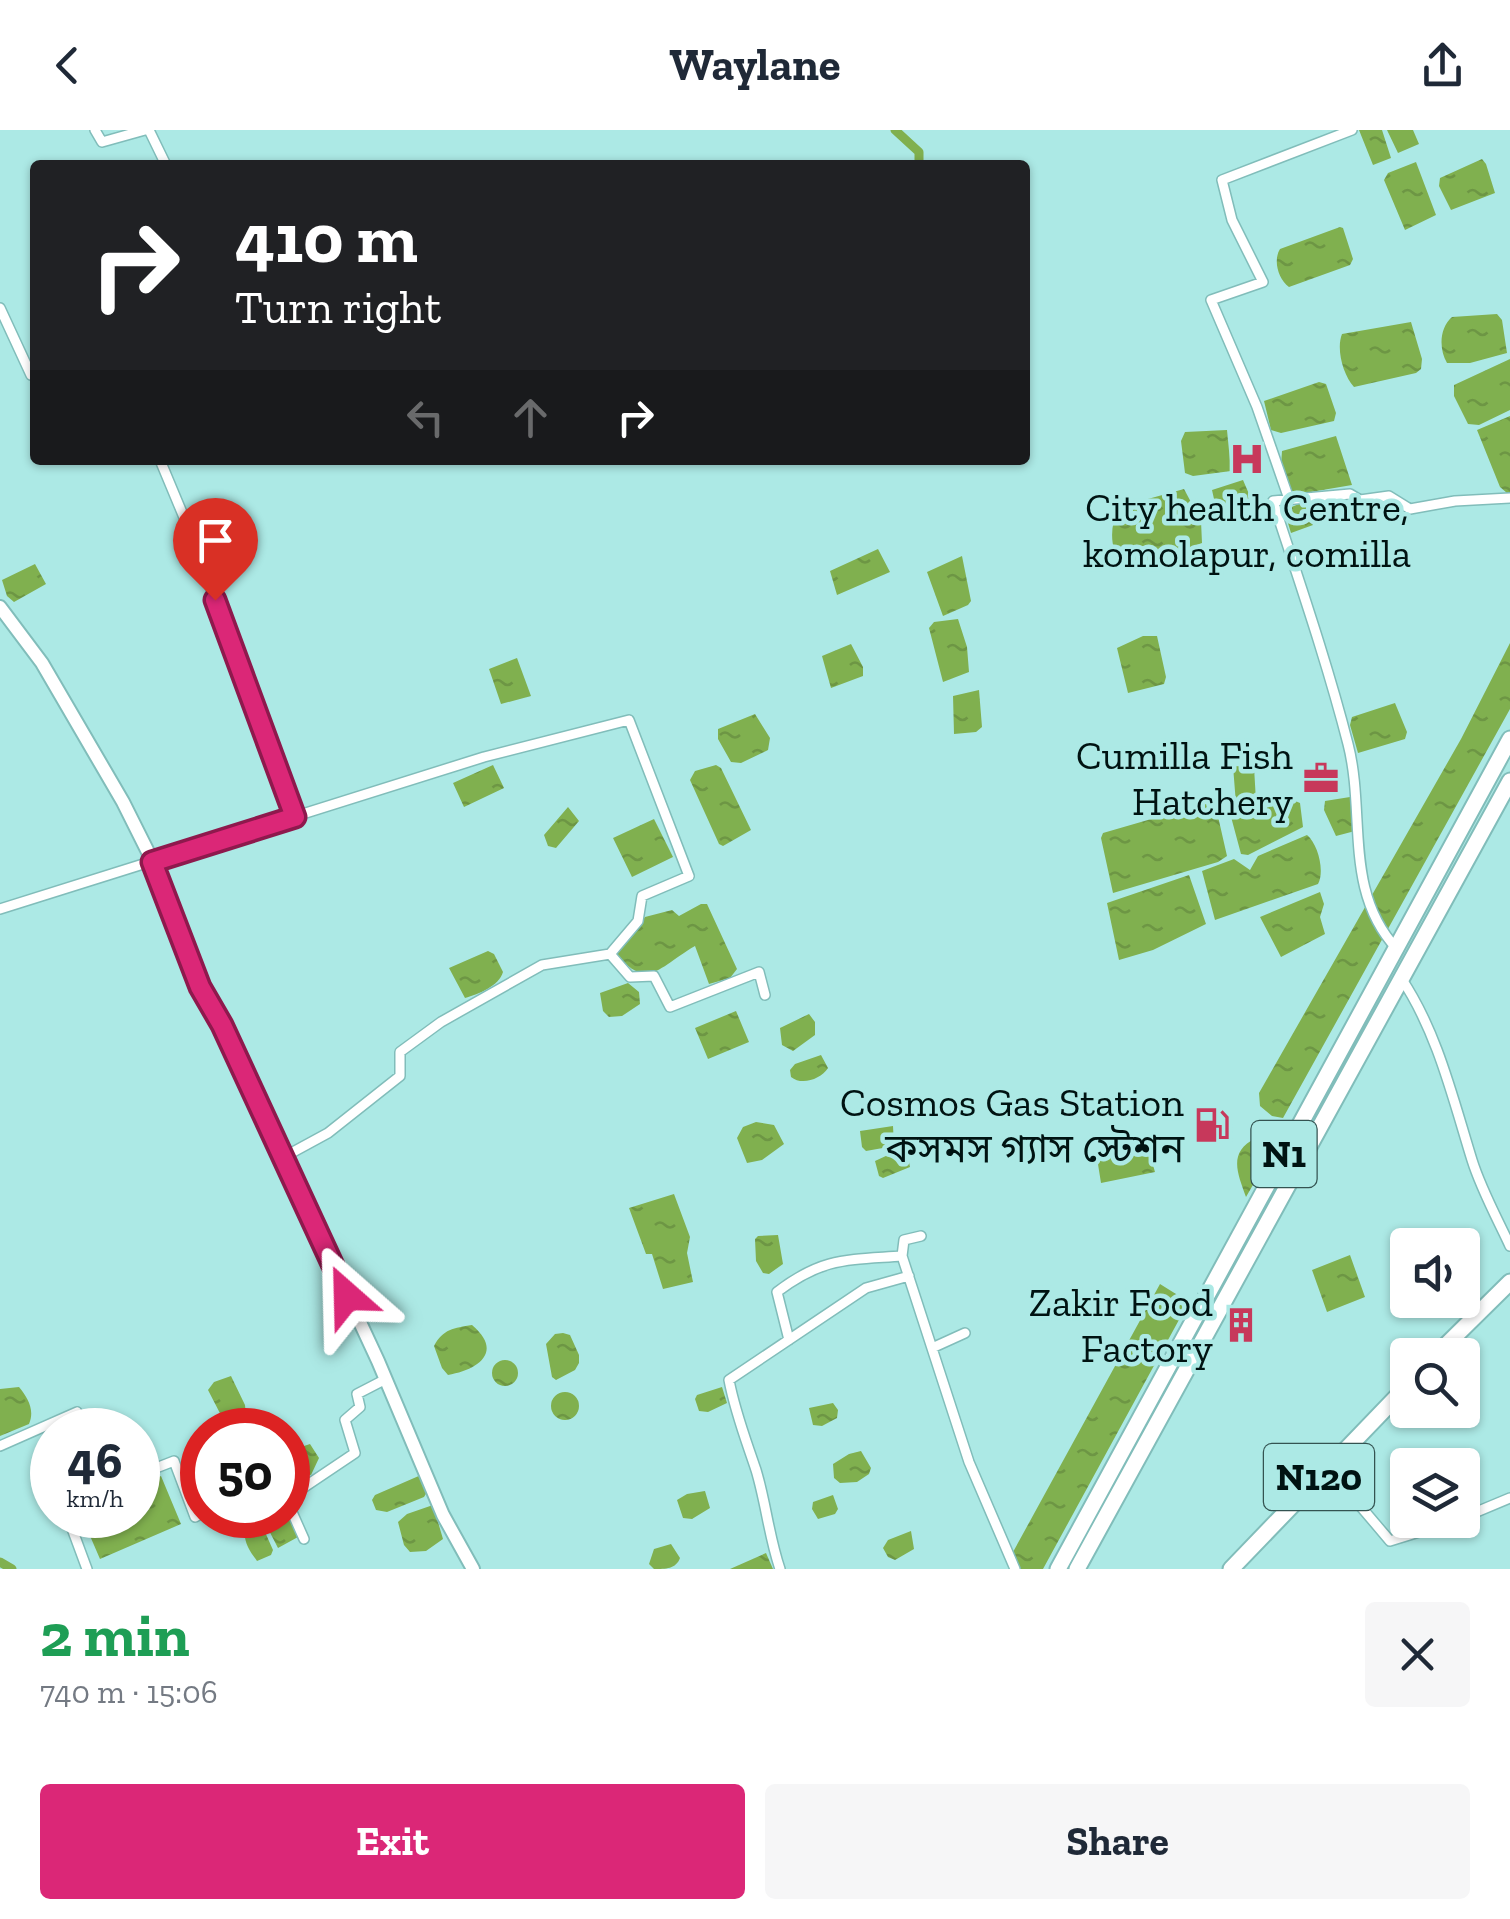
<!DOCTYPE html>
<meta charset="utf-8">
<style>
body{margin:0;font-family:"Zilla Slab","Noto Sans Bengali",serif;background:#f6f6f7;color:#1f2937;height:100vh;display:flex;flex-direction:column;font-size:38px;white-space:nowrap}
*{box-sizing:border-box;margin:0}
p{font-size:32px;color:#747a83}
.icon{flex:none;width:55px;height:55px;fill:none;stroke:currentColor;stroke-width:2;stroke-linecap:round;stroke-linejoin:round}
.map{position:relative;height:1439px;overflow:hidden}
.sheet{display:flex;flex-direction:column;background:#fff;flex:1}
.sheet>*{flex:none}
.top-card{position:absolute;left:30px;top:30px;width:1000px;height:305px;border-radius:10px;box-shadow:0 2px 8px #0004;background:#202124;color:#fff;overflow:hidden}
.fabs{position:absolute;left:1390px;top:1098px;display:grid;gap:20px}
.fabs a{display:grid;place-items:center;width:90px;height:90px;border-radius:10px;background:#fff;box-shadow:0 2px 8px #0004;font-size:50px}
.speed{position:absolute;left:30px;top:1278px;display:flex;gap:20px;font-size:50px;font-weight:700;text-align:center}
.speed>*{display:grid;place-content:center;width:130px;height:130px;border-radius:50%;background:#fff;box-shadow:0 2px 8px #0004;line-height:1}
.speed small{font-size:25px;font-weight:400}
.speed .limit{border:15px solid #d22;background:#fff;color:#111}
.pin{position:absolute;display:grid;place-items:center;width:85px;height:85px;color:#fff;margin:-102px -42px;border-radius:50% 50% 50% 0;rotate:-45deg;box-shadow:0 0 10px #0007}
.pin .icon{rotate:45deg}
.me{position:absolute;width:110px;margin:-55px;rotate:335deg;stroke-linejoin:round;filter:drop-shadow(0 0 8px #0008)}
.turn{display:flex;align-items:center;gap:35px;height:210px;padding:0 40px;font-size:45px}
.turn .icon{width:130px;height:130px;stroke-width:2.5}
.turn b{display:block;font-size:70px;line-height:85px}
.lanes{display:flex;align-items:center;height:95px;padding:0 40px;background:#0003;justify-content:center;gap:50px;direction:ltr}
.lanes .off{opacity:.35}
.round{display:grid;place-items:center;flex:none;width:105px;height:105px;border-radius:10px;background:#f6f6f7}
.overview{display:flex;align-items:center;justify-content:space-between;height:170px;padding:0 40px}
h1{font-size:60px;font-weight:800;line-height:75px;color:#1e9e55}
.action{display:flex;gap:20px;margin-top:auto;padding:20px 40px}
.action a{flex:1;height:115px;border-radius:10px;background:#db2777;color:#fff;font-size:40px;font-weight:800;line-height:115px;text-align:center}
.action a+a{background:#f6f6f7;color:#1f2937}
header{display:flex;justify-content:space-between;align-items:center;height:130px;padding:0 40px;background:#fff;font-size:45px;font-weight:800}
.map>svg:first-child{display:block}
</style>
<header><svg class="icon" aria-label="back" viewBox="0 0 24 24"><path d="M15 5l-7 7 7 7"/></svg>Waylane<svg class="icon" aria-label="share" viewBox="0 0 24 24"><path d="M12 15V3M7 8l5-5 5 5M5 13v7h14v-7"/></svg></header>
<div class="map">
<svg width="1510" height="1439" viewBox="0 0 1510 1439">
<defs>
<pattern id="water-ripples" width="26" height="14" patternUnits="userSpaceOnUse" patternTransform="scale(2.5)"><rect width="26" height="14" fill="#80b04f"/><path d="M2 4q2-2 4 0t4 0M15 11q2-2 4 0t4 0" fill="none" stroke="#6d9644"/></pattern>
</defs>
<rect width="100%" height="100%" fill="#ace9e5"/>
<path fill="url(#water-ripples)" d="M 1359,0 L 1382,0 L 1391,28 L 1373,35 Z
M 1387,0 L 1413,0 L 1419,14 L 1398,23 Z
M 1482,29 L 1486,34 L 1495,63 L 1451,80 L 1439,56 L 1440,48 Z
M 1416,32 L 1436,85 L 1405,100 L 1384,50 L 1388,43 Z
M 1340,97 L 1343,98 L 1353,129 L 1350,135 L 1289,157 C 1278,149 1273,130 1280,119 Z
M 1497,184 L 1502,190 L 1507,223 L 1470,233 L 1447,233 C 1439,220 1439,198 1452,187 Z
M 1411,192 L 1422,229 L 1421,239 L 1416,243 L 1354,257 C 1343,245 1336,219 1342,204 Z
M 1510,229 L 1510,280 L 1479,295 L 1468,294 L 1454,266 L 1454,255 Z
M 1319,252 L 1326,254 L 1336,283 L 1334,291 L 1281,303 L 1271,300 L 1264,271 Z
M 1510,286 L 1510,362 L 1507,363 L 1500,357 L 1477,300 Z
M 1227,300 L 1231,341 L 1193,346 L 1185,343 L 1181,311 L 1185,302 Z
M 1336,306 L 1352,355 L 1293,365 L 1281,336 L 1282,321 Z
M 1243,350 L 1252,371 L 1250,377 L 1218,387 L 1212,360 Z
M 1184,359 L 1201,391 L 1202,413 L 1135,437 L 1121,437 C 1110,416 1109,398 1119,377 Z
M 1304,372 L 1313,395 L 1291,403 L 1284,380 Z
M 878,419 L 890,442 L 837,465 L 830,441 Z
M 962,426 L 971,471 L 968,475 L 943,486 L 927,442 Z
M 35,434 L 46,454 L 14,472 L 7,466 L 2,450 Z
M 958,489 L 967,517 L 969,542 L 943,552 L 929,498 L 934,492 Z
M 1143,506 L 1157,506 L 1166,547 L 1164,554 L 1128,563 L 1117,518 Z
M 1510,513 L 1510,579 L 1283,988 L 1272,986 L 1260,976 L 1259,963 L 1461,609 Z
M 851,514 L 863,537 L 863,546 L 831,558 L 822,526 Z
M 517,528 L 531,566 L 501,574 L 489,539 Z
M 979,560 L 982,597 L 976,602 L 954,604 L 953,566 Z
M 1395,573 L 1407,602 L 1405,609 L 1358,623 L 1350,595 L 1352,587 Z
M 755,584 L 770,608 L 768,620 L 741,633 L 731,632 L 718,609 L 718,599 Z
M 493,635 L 504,658 L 464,677 L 453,653 Z
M 716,635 L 721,638 L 751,700 L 723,716 L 719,714 L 690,650 L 695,641 Z
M 1233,636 L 1254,637 L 1256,671 L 1236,674 Z
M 1350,667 L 1355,701 L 1336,706 L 1324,680 L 1325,671 Z
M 1293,670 L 1300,673 L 1303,697 L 1248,725 L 1241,724 L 1230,683 Z
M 1210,672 L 1217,682 L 1227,726 L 1218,732 L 1113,763 L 1101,708 L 1103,703 Z
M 568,677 L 579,691 L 556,718 L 548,716 L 544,705 Z
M 654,689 L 673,727 L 632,747 L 613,708 Z
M 1307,705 C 1318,714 1325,741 1318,754 L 1215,790 L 1202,741 L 1234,729 L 1250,740 L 1258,726 Z
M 1189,745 L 1206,794 L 1153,820 L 1119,830 L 1107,773 Z
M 1320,762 L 1324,774 L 1320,787 L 1325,804 L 1281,827 L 1260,787 Z
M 701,774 L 707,774 L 737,839 L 730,848 L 709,854 L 695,816 C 660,836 648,862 615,823 L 645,787 L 672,780 L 679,786 Z
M 488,821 L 494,824 L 503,842 C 499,856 479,864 465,868 L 449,838 Z
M 628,853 L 639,862 L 640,874 L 622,886 L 609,887 L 603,881 L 600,863 Z
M 736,881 L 749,912 L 708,929 L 695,898 Z
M 809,884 L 815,892 L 815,905 L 793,921 L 782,915 L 780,898 Z
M 821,925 L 828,938 C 821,949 802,956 791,947 L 790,940 L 795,934 Z
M 756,992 L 774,995 L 784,1014 L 762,1030 L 747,1033 L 737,1008 L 743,997 Z
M 893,996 L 894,1016 L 866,1021 L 862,1017 L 860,1001 Z
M 1256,1008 L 1277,1013 L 1246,1067 C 1237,1042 1228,1022 1256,1008 Z
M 1147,1015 L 1155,1042 L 1101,1053 L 1097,1028 Z
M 901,1019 L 907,1022 L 910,1037 L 883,1048 L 879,1046 L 875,1031 Z
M 674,1064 L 690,1107 L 687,1123 L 693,1152 L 663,1159 L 652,1124 L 646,1124 L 629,1078 Z
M 778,1105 L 783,1134 L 769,1144 L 763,1143 L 756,1131 L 755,1109 L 758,1106 Z
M 1350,1125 L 1365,1167 L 1327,1182 L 1312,1140 Z
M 1160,1154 L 1184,1169 L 1186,1177 L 1043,1439 L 1019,1439 L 1013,1422 Z
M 472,1195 C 504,1222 478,1240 448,1245 L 442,1238 L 434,1216 C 443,1199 454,1198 472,1195 Z
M 563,1203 L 570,1205 L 579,1225 L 579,1233 L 575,1240 L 556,1250 L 552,1247 L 546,1214 L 555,1204 Z
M492 1243a13 13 0 1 1 26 0a13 13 0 1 1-26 0Z
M 231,1246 L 245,1275 L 246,1286 L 232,1295 L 225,1293 L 208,1260 L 214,1252 Z
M 19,1257 C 28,1268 35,1280 29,1294 L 0,1306 L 0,1259 Z
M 722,1257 L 727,1273 L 708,1282 L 699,1281 L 695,1269 L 697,1265 Z
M551 1276a14 14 0 1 1 28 0a14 14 0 1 1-28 0Z
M 833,1273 L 838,1280 L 837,1288 L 822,1296 L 813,1295 L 809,1278 Z
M 310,1314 L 319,1328 L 311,1345 L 306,1344 L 298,1334 L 295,1319 Z
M 861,1321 L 871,1338 L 869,1344 L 857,1352 L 840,1353 L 834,1348 L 833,1334 L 849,1324 Z
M 421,1345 L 427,1362 L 424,1367 L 387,1382 L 376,1380 L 372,1370 L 375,1365 Z
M 161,1346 L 181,1394 L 100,1429 L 81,1385 L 138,1385 L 138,1356 Z
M 705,1361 L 710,1378 L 692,1389 L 683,1388 L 677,1370 L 687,1364 Z
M 833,1365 L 838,1379 L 835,1384 L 818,1389 L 812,1379 L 813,1372 Z
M 433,1375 L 443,1409 L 426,1421 L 410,1422 L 404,1415 L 398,1392 L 407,1384 Z
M 288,1378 L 298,1407 L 278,1418 L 262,1387 L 288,1385 Z
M 261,1393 L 273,1420 L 271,1425 L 257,1431 C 249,1420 243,1411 245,1398 Z
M 911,1401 L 914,1419 L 895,1430 L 888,1427 L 883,1418 L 888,1410 Z
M 671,1414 L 680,1428 C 676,1439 666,1439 654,1439 L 649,1434 L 654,1419 Z
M 766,1423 L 773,1439 L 730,1439 Z"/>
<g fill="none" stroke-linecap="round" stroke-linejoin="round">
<path stroke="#80b04f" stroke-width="9" d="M 895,0 L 919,22 L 919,35
M 0,1432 L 12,1439"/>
<defs>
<path id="street" d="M 95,0 L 102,12 L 145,0
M 149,0 L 166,35
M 0,178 L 31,245 L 35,243
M 160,330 L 188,397 L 295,687
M 1289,369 L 1257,277 L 1211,170 L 1263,152 L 1232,90 L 1222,50 L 1352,0
M 0,779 L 484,627 L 629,590 L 689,746 L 642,766 L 638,791 L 610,824 L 542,835 L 441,892 L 400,922 L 400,946 L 328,1003 L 282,1028
M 1397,819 C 1343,761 1366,684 1348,614 C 1327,532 1299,451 1273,371 L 1350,364 L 1360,370 L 1389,366 L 1410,379 L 1455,371 L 1510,368
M 610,824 L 630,847 L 654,846 L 670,877 L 759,842 L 765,865
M 1401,848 C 1437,901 1453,969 1472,1030 C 1481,1059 1497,1088 1510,1116
M 921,1106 L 904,1110 L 902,1126 L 969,1332 L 1015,1439
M 789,1210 L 777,1162 C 823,1127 847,1130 902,1126
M 932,1218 L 965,1203
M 0,1316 L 77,1282 L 86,1300
M 1328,1338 L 1390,1411 L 1458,1390
M 138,1345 L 174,1331 L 195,1387 L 202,1383
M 288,1368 L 355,1323 L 345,1290 L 360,1277 L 357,1264 L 386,1249
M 288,1373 L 304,1409
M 67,1385 L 87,1439
M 1462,1388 L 1510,1368
M 780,1439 C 769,1407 766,1373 756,1340 C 746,1310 735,1282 729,1250 L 866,1158 L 909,1146"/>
<path id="secondary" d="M 0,477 L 42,533 L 123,672 L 149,724 L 200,857 L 222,895 L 378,1231 L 443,1385 L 473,1439"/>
<path id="highway" d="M 1436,1225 L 1510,1152
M 1058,1439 L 1510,609
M 1077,1439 L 1510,651
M 1231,1439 L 1408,1255"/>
</defs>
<use href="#street" stroke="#81bdba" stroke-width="12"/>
<use href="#secondary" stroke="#81bdba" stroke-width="16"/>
<use href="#highway" stroke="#81bdba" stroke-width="19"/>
<use href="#street" stroke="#fff" stroke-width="9"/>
<use href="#secondary" stroke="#fff" stroke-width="12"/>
<use href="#highway" stroke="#fff" stroke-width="15"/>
</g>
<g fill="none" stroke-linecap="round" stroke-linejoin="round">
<defs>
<path id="route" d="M 215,470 L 295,687 L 152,732 L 200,857 L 222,895 L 347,1166"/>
</defs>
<use href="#route" stroke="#8e194d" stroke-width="25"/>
<use href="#route" stroke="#db2777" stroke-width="18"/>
</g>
<defs>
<symbol id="hospital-bare" viewBox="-9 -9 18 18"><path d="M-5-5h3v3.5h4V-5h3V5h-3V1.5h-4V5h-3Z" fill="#c7385b" stroke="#ace9e5" stroke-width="2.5" paint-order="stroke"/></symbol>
<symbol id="office-bare" viewBox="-9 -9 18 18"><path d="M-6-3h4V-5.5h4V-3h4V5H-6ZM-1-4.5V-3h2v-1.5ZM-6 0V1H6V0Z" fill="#c7385b" stroke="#ace9e5" stroke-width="2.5" paint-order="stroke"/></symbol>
<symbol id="fuel-bare" viewBox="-9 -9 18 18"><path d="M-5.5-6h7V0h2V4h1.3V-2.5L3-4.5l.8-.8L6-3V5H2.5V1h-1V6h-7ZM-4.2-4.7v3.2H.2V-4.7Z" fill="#c7385b" stroke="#ace9e5" stroke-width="2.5" paint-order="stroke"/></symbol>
<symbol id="building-bare" viewBox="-9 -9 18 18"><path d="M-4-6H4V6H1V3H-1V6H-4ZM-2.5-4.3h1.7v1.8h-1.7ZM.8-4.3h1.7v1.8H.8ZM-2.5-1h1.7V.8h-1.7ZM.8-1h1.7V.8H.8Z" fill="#c7385b" stroke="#ace9e5" stroke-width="2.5" paint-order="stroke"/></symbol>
</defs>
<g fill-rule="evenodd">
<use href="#hospital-bare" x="1222" y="304" width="50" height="50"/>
<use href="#office-bare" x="1296" y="623" width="50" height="50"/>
<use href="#fuel-bare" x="1187" y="970" width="50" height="50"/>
<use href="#building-bare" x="1216" y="1170" width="50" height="50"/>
</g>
<g text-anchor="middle" stroke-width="9" stroke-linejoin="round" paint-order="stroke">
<g fill="#ace9e5" stroke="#345351" stroke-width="2.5">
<rect x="1251.5" y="991" width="65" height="66" rx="8"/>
<rect x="1264" y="1314" width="110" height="66" rx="8"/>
</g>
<g font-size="38" font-weight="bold" fill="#001312">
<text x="1284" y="1037">N1</text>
<text x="1319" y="1360">N120</text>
</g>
<g font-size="40" fill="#001312" stroke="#ace9e5" text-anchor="end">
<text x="1247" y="391" text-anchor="middle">City health Centre,<tspan x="1247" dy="46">komolapur, comilla</tspan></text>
<text x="1293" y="639">Cumilla Fish<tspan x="1293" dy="46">Hatchery</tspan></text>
<text x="1184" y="986">Cosmos Gas Station<tspan x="1184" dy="46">কসমস গ্যাস স্টেশন</tspan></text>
<text x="1213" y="1186">Zakir Food<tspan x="1213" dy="46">Factory</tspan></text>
</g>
</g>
</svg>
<div class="fabs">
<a><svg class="icon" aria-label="sound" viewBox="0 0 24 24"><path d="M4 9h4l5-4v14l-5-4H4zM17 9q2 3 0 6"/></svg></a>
<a><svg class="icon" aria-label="search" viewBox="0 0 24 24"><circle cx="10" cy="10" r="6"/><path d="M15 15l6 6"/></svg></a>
<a><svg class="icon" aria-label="layers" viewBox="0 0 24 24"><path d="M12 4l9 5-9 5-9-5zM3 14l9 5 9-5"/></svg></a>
</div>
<div class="speed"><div>46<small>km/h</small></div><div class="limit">50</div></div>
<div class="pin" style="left:215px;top:470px;background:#d93025"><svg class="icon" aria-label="arrive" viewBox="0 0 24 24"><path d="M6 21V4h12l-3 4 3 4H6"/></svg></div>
<svg class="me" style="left:347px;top:1166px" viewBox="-20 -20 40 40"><path d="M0-17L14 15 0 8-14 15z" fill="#db2777" stroke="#fff" stroke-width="4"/></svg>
<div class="top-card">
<div class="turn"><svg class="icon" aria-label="right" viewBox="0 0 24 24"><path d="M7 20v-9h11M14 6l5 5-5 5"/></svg><div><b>410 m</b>Turn right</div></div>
<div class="lanes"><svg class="icon off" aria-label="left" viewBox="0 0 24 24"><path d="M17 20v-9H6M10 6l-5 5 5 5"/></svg><svg class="icon off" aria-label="ahead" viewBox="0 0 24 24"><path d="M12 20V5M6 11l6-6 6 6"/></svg><svg class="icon" aria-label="right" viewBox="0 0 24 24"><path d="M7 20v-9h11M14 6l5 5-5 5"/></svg></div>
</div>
</div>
<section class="sheet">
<div class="overview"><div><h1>2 min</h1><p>740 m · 15:06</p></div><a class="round"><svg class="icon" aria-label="close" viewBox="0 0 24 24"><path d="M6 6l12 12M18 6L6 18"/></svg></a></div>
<div class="action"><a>Exit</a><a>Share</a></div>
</section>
